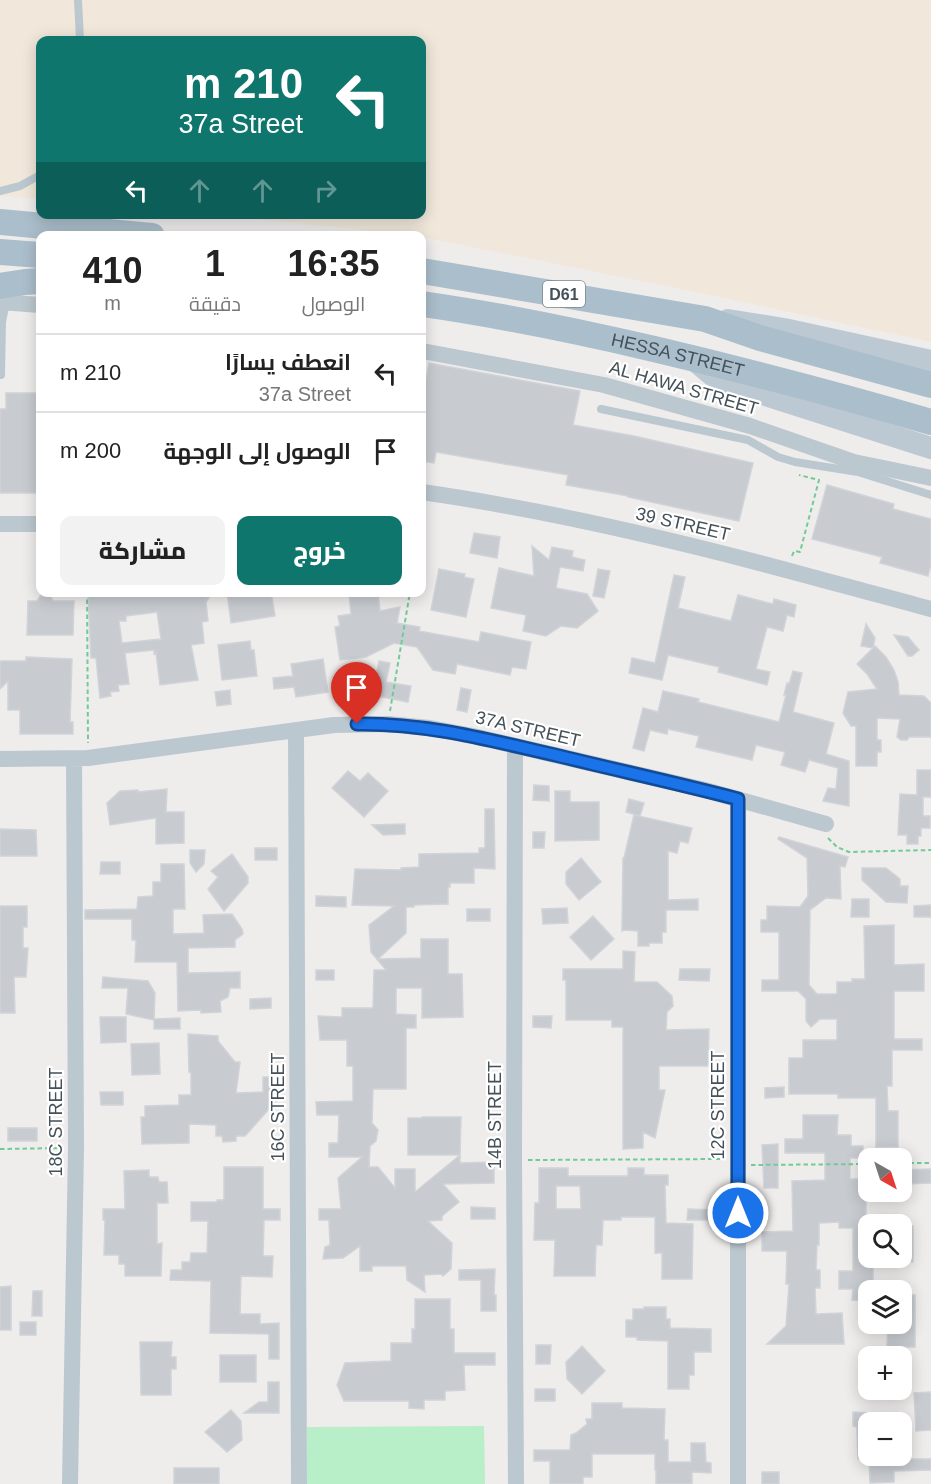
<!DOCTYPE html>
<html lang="ar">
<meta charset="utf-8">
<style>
body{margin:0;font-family:Arial,Cairo,sans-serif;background:#f2f2f2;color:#222;direction:rtl;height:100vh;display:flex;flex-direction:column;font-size:22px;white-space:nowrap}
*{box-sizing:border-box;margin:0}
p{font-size:20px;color:#767676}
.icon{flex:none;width:33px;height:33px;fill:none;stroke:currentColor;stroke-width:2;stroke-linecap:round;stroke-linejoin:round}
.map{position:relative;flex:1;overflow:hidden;direction:ltr}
.side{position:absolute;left:36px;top:231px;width:390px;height:366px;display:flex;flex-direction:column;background:#fff;border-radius:12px;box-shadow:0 3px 15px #0003;direction:rtl}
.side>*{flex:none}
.guide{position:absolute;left:36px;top:36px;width:390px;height:183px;border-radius:12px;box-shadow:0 3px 15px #0003;direction:rtl;background:#0f766e;color:#fff;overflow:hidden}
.needle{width:39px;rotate:141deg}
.controls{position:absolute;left:858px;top:1148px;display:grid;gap:12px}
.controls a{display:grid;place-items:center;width:54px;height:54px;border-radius:12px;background:#fff;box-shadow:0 3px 15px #0003;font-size:30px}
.pin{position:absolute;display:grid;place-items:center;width:51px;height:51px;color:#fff;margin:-62px -26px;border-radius:50% 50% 50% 0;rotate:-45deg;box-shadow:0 0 6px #0007}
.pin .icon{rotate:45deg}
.me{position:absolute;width:66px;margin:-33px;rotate:0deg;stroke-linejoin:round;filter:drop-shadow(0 0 4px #0008)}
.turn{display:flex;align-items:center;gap:21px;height:126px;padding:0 24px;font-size:27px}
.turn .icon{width:78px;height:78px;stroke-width:2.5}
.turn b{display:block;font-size:42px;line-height:51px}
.lanes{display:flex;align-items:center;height:57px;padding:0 24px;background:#0003;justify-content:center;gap:30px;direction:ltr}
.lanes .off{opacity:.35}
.eta{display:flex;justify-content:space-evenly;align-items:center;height:102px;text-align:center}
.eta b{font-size:36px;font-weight:800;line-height:42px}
.button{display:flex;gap:12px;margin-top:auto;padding:12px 24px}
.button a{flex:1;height:69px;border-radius:12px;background:#0f766e;color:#fff;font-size:24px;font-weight:800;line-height:69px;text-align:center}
.button a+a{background:#f2f2f2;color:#222}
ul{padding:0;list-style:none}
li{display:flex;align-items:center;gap:18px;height:78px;padding:0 24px;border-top:2px solid #e0e0e0}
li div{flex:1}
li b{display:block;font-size:22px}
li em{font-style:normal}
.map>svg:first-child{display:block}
</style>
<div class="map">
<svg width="931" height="1484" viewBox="0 0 931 1484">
<rect width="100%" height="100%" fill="#efecec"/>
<path fill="#b8eec8" d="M 484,1426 L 485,1484 L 307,1484 L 307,1427 Z"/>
<path fill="#f1e8db" d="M 0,0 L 931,0 L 931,342 L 686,290 L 422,237 L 422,236 L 218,215 L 422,214 L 422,40 L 40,40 L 40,199 L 0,196 Z"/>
<path fill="#c8ccd1" stroke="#d0d3d8" stroke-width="1.5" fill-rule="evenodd" d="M 429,363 L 580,391 L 573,425 L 634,436 L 753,463 L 739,521 L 628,497 L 628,496 L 566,485 L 568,475 L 436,452 L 434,463 L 422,461 L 422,401 Z
M 6,393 L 40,393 L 40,493 L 0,493 L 0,409 L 6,409 Z
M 827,485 L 894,504 L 893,509 L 931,519 L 931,565 L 928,576 L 880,563 L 882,557 L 812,539 Z
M 474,533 L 500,537 L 497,558 L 470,553 Z
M 532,546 L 549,560 L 552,547 L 573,551 L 572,557 L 585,560 L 583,571 L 560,567 L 556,588 L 587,594 L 598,611 L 577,628 L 561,626 L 546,636 L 523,631 L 526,615 L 491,608 L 499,568 L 534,576 Z
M 439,569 L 465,574 L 464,577 L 474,579 L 466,617 L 431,610 Z
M 598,569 L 610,571 L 604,598 L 593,596 Z
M 674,575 L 685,577 L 678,608 L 731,621 L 738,595 L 773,604 L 774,599 L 796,605 L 794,617 L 787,615 L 783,631 L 767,627 L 756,669 L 770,672 L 767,685 L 718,672 L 719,667 L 668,655 L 662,680 L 629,673 L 632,658 L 655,663 Z
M 108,592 L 173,592 L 178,596 L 194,594 L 195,592 L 213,592 L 206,602 L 208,621 L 202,622 L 204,643 L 191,645 L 198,680 L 160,685 L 156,653 L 154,654 L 154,650 L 125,653 L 129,684 L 118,685 L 119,691 L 110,692 L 111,696 L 100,698 L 96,658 L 91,658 L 88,595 ZM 157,612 L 161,639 L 122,643 L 119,621 L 126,621 L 126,616 Z
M 227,592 L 271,592 L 275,616 L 231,623 Z
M 349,592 L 378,592 L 380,611 L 400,607 L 397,623 L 420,627 L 419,631 L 479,642 L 481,632 L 531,642 L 526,669 L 512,667 L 510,675 L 457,664 L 455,674 L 433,670 L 417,647 L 394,643 L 366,657 L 340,660 L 335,627 L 340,626 L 338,616 L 351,614 Z
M 47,593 L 51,597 L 53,601 L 74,601 L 73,635 L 27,635 L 28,601 L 37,601 L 41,595 Z
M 866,624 L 875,638 L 873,648 L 861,646 Z
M 894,635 L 908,637 L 919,650 L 912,656 L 908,656 Z
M 250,641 L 251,650 L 254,650 L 257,676 L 222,680 L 218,645 Z
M 875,646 L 886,657 L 894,670 L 898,682 L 899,695 L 924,696 L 931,703 L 931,737 L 909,737 L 907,740 L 901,740 L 897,737 L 900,719 L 877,718 L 877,740 L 881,740 L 881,752 L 877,752 L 877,766 L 856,766 L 856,726 L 851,726 L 843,713 L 848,692 L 877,689 L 867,674 L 857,664 Z
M 26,657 L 72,659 L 70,722 L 73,722 L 73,734 L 20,734 L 20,710 L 8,710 L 8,681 L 0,689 L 0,661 L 26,661 Z
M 323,659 L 328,692 L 296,697 L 294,687 L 274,689 L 273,678 L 293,676 L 291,664 Z
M 379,661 L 390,663 L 386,682 L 411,686 L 408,702 L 372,695 Z
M 793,671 L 802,673 L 793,712 L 834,723 L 826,754 L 849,761 L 849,806 L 823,801 L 828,788 L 836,789 L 838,768 L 809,760 L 805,772 L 781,765 L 785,752 L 756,745 L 752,760 L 696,747 L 699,736 L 668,729 L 667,734 L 650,730 L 644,751 L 633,748 L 643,708 L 658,712 L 663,691 L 699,699 L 698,702 L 779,722 L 786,695 L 784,695 L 787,683 L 789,684 Z
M 461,688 L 471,690 L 467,712 L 457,710 Z
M 230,690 L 231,704 L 217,706 L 215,692 Z
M 917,770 L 931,770 L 931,797 L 923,797 L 923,816 L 930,816 L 930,828 L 921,828 L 921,836 L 918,836 L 918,844 L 907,844 L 907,835 L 898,835 L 900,794 L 917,795 Z
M 348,771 L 360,781 L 368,773 L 388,791 L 364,817 L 332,788 Z
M 534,785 L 549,786 L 549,801 L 533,800 Z
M 167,789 L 166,812 L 184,812 L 184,843 L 156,844 L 156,818 L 110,825 L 107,803 L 120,791 L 138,790 L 138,792 Z
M 555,791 L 570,791 L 570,802 L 599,802 L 599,840 L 555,841 Z
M 629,799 L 644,803 L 640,816 L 626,812 Z
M 485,809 L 494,809 L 495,869 L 474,868 L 474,883 L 450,883 L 450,887 L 448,887 L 448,904 L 414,905 L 414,907 L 406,907 L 406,933 L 378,959 L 421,958 L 421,939 L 448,939 L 448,974 L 462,974 L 463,1017 L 422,1018 L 422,988 L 396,988 L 396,1014 L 416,1015 L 416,1028 L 406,1028 L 406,1089 L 373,1089 L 372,1123 L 378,1130 L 376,1141 L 370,1146 L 369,1167 L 378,1167 L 395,1188 L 395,1169 L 415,1169 L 415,1192 L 460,1155 L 460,1163 L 494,1162 L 494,1183 L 443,1184 L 459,1202 L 442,1216 L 442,1220 L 428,1221 L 452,1243 L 451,1269 L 443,1276 L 441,1274 L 424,1275 L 425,1292 L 407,1280 L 406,1266 L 372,1266 L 372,1271 L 360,1271 L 360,1246 L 343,1258 L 323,1259 L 325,1247 L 330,1245 L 329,1220 L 319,1220 L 319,1209 L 341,1209 L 338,1178 L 362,1157 L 329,1157 L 329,1143 L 338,1143 L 339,1115 L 317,1115 L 316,1102 L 353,1101 L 353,1066 L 347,1066 L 347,1040 L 320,1040 L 318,1016 L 342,1017 L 342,1008 L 373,1008 L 374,970 L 386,970 L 371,952 L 369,925 L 394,906 L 352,905 L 355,869 L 401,870 L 401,868 L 419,867 L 419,854 L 479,853 L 479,848 L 485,848 Z
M 634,815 L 692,828 L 688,843 L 680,841 L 677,853 L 668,851 L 668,900 L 698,899 L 698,910 L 666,910 L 666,932 L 662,932 L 662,943 L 649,943 L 649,946 L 638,946 L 638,931 L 624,930 L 622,931 L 623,858 L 624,858 Z
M 405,824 L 405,834 L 383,835 L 372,825 Z
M 0,829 L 36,830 L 37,856 L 0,856 Z
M 533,832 L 545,832 L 544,848 L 533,848 Z
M 779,837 L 848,857 L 845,867 L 840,866 L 841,899 L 826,898 L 810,910 L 809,985 L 817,994 L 837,994 L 837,982 L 852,982 L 852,979 L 865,979 L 864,926 L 894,925 L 894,965 L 924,964 L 924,991 L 894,991 L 894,1039 L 922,1039 L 922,1050 L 892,1050 L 892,1086 L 887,1086 L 888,1111 L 898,1111 L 898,1147 L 876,1147 L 876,1098 L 838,1098 L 838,1094 L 789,1094 L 789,1058 L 803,1058 L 803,1040 L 837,1040 L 837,1019 L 820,1019 L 811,1027 L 806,1021 L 806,999 L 798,991 L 762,991 L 762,980 L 779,980 L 779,932 L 761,932 L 761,920 L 767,920 L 767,906 L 800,907 L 808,896 L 807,858 L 778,839 Z
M 255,848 L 277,848 L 277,860 L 255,860 Z
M 190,850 L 205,850 L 204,864 L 196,872 L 190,863 Z
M 232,854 L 248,877 L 248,883 L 224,911 L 208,889 L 218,877 L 211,871 Z
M 581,858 L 601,882 L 579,900 L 566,884 L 566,872 Z
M 101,862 L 120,862 L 120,874 L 100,874 Z
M 161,864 L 184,864 L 185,909 L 173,909 L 173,934 L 204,933 L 203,915 L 232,914 L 242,929 L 243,934 L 235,940 L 235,947 L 188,948 L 188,973 L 240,972 L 240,988 L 230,988 L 228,997 L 220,1001 L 221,1012 L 201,1013 L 201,1010 L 178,1011 L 177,962 L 135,962 L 136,940 L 132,940 L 132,919 L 85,919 L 85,910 L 137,909 L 138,897 L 153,896 L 153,882 L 161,882 Z
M 862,868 L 886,868 L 900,879 L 900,886 L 908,886 L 907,903 L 886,902 L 862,880 Z
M 316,896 L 346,897 L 346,907 L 316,906 Z
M 852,899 L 869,899 L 869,917 L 851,917 Z
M 931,905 L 931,917 L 914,917 L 914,906 Z
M 0,906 L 27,906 L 27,927 L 23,927 L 23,948 L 28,948 L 26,977 L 14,977 L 15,1013 L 0,1013 Z
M 567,908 L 568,923 L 543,924 L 542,909 Z
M 467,909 L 490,909 L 490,921 L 467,921 Z
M 593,916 L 614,939 L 591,960 L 570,937 Z
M 623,951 L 635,952 L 634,982 L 657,982 L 672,996 L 673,1006 L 667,1012 L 666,1030 L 709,1029 L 708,1066 L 659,1066 L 659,1090 L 665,1090 L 655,1138 L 643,1132 L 643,1148 L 623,1149 L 623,1027 L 612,1027 L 612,1020 L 566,1020 L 566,980 L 563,980 L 563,969 L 623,969 Z
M 680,969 L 710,969 L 709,981 L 679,980 Z
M 316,970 L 334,970 L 334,980 L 316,980 Z
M 103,977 L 148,981 L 155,993 L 154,1019 L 180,1018 L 180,1029 L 154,1029 L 154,1020 L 126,1014 L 128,988 L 102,988 Z
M 271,998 L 271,1008 L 250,1009 L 250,999 Z
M 533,1016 L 552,1016 L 551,1028 L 533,1027 Z
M 100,1017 L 126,1017 L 126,1042 L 101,1043 Z
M 188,1034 L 218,1036 L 218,1041 L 235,1062 L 240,1062 L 236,1093 L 263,1092 L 263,1077 L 276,1077 L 277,1100 L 245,1136 L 236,1136 L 236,1141 L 223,1142 L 222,1136 L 216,1136 L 216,1125 L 189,1124 L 189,1143 L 142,1144 L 141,1117 L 145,1117 L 145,1106 L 179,1105 L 179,1095 L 191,1095 L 191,1073 L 189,1072 Z
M 159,1043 L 160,1074 L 132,1075 L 131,1044 Z
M 784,1087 L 784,1097 L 765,1098 L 765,1088 Z
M 100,1092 L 123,1092 L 123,1105 L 101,1105 Z
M 803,1115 L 838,1115 L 837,1135 L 851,1135 L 851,1146 L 863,1146 L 863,1158 L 850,1158 L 850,1179 L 866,1179 L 866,1221 L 864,1221 L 864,1257 L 873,1257 L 873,1288 L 868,1288 L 868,1301 L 852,1300 L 853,1289 L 839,1289 L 839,1271 L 853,1271 L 853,1228 L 839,1228 L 839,1222 L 819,1223 L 819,1245 L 817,1245 L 816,1270 L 820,1270 L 820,1288 L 815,1288 L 816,1314 L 842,1313 L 844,1344 L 767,1344 L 786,1326 L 789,1284 L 786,1284 L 787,1251 L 762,1251 L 762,1232 L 793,1231 L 792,1181 L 825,1180 L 825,1153 L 785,1153 L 785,1139 L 803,1139 Z
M 422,1117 L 461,1117 L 460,1155 L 408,1155 L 408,1118 L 422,1118 Z
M 8,1128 L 37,1128 L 37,1141 L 8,1141 Z
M 778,1144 L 778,1188 L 764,1188 L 762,1145 Z
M 224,1167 L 263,1167 L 263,1209 L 280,1209 L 280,1220 L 264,1220 L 263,1256 L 273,1256 L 272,1277 L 241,1276 L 240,1314 L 260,1314 L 260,1324 L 279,1323 L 279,1359 L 269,1359 L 269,1334 L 210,1333 L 211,1281 L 170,1280 L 171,1270 L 182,1270 L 182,1262 L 190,1262 L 191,1253 L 207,1253 L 208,1221 L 191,1221 L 191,1202 L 217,1202 L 217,1200 L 224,1200 Z
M 539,1168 L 568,1168 L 568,1176 L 628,1176 L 628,1168 L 644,1168 L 644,1175 L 668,1175 L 668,1185 L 665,1185 L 666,1223 L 693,1224 L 692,1279 L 662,1279 L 662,1253 L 655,1253 L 655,1217 L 621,1217 L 621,1220 L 603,1220 L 602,1245 L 596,1245 L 595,1276 L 554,1276 L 555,1240 L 534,1240 L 535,1203 L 539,1203 ZM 556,1186 L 580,1186 L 581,1209 L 556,1209 Z
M 931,1169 L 931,1183 L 903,1184 L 903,1170 Z
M 149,1170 L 149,1177 L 158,1177 L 159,1182 L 167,1182 L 168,1203 L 157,1203 L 157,1244 L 162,1243 L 161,1276 L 125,1276 L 125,1264 L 119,1264 L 119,1255 L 104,1255 L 105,1220 L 103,1220 L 103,1209 L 125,1209 L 124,1171 Z
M 471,1207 L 495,1208 L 495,1219 L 471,1219 Z
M 688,1209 L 712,1210 L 712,1220 L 687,1220 Z
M 902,1226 L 913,1226 L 913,1262 L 902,1261 Z
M 495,1269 L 494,1295 L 496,1295 L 496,1311 L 481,1311 L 481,1280 L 459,1280 L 459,1270 Z
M 11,1286 L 11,1330 L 0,1330 L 0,1287 Z
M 33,1291 L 42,1291 L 42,1316 L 32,1316 Z
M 902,1295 L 915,1295 L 915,1347 L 887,1347 L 888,1323 L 902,1323 Z
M 415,1299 L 450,1299 L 450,1329 L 454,1329 L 454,1353 L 495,1353 L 495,1365 L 464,1365 L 465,1390 L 445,1391 L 445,1400 L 424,1400 L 424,1409 L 409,1408 L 409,1401 L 344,1401 L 337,1385 L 345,1363 L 391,1361 L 391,1343 L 412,1343 L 412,1329 L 415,1329 Z
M 644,1307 L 666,1307 L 666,1319 L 670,1319 L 670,1328 L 711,1329 L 711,1352 L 694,1352 L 694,1375 L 689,1375 L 689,1389 L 668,1389 L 668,1341 L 637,1340 L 637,1337 L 626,1337 L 626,1320 L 633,1320 L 633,1309 L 644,1309 Z
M 20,1322 L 36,1322 L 36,1335 L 20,1335 Z
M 140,1342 L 172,1342 L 171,1357 L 176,1357 L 176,1369 L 171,1369 L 171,1395 L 141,1395 Z
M 536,1345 L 551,1345 L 550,1364 L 536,1364 Z
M 582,1346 L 605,1371 L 582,1394 L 567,1379 L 566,1362 Z
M 220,1355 L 256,1355 L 256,1382 L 220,1382 Z
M 268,1382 L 279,1382 L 279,1413 L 244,1413 L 259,1402 L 268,1402 Z
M 535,1389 L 555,1389 L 555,1401 L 535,1401 Z
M 931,1392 L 931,1430 L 916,1431 L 914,1393 Z
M 592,1403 L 622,1403 L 622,1408 L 665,1409 L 664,1440 L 668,1440 L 668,1462 L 691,1462 L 691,1443 L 705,1443 L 706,1462 L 711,1463 L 711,1473 L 692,1472 L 692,1484 L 656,1484 L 656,1470 L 655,1470 L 655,1454 L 592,1454 L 592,1477 L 583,1477 L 583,1484 L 550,1484 L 550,1461 L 534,1461 L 534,1450 L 570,1450 L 571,1435 L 576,1433 L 587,1424 L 586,1419 L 592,1419 Z
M 231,1410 L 241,1421 L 242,1440 L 227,1452 L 205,1432 Z
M 853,1412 L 868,1413 L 868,1459 L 858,1459 L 857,1427 L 853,1426 Z
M 869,1455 L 894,1455 L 894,1459 L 931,1459 L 931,1470 L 894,1471 L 894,1482 L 870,1483 Z
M 174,1468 L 219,1468 L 219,1484 L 174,1484 Z
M 762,1472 L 779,1472 L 779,1484 L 762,1484 Z"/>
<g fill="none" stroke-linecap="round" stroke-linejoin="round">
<path stroke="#71cb96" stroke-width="2" stroke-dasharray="4.5 3" stroke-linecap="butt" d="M 422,524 L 424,508
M 792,556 L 794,551 L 800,552 L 819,480 L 799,475
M 87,592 L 88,743
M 390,711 L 410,592
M 828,838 L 837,847 L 849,852 L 931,850
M 0,1149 L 61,1148
M 528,1160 L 723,1159
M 902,1163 L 931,1163
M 751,1165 L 868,1164"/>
<path stroke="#bcc8cf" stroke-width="8" d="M 78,0 L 80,40
M 0,191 L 20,186 L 40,175
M 1,375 L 2,322 L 6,302
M 601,409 L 748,440 L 778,457 L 795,462 L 858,472 L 931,495"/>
<path stroke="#bcc8cf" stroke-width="16" d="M 0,302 L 40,305
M 422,351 L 604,385 L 750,426 L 854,462 L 931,478
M 422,492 C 554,511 684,542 812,577 C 852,588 892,598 931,609
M 0,524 L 40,524
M 296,730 L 299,1484
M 515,746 L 514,1160 L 516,1484
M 0,759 L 88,758 L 334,725 L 388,724 L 430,728 L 473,736 L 705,790 L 826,824
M 738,799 L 738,1484
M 70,1484 L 76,1148 L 74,759"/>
<path stroke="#bcc9d3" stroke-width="22" d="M 728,320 L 784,329 L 931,361
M 693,359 L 712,375 L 728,383 L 931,448"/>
<g stroke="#abbecb" stroke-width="26">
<path d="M 0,222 L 152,236"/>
<path d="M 0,252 L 40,255"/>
<path d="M 422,271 L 705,319 L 760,338 L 931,385"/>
<path d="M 0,286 L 25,282 L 40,281"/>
<path id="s1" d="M 422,304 C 500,315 577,331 654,349 C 747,371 839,395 931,422"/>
</g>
</g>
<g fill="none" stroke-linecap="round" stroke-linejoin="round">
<defs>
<path id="route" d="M 357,724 C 426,723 489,740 555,755 C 616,770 677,783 738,799 L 738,1213"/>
</defs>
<use href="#route" stroke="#114b97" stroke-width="15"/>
<use href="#route" stroke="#1a73e8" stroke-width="10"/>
</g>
<g text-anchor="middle" stroke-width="4.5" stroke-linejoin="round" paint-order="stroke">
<rect fill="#fff" stroke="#7c858b" stroke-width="1.5" x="543" y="281" width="42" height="26" rx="4.5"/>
<g font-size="16" font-weight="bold" fill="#445159">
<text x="564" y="300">D61</text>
</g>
<g font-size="18" fill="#445159" stroke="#fff">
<text dy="6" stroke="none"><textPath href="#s1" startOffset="261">HESSA STREET</textPath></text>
<text transform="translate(684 388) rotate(16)" y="6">AL HAWA STREET</text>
<text transform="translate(683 524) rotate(13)" y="6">39 STREET</text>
<text transform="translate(528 729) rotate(13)" y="6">37A STREET</text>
<text transform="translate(718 1105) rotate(-90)" y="6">12C STREET</text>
<text transform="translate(278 1107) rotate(-90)" y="6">16C STREET</text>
<text transform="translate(495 1115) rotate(-90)" y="6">14B STREET</text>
<text transform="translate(56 1122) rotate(-90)" y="6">18C STREET</text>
</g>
</g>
</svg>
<div class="controls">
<a><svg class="needle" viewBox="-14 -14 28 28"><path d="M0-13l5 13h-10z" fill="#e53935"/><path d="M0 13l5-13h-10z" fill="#767676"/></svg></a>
<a><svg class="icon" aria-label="search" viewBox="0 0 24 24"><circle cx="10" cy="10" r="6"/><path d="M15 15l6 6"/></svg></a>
<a><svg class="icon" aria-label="layers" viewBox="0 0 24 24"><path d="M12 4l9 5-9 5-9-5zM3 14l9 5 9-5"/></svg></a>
<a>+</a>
<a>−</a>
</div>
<div class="pin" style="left:357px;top:724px;background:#d93025"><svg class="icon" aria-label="arrive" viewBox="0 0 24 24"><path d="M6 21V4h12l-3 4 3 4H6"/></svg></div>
<svg class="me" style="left:738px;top:1213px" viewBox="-20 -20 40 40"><circle r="17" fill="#1a73e8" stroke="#fff" stroke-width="3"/><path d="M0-11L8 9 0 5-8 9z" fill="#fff"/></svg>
<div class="guide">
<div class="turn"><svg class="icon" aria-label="left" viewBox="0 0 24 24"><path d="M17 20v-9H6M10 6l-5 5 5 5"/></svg><div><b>210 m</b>37a Street</div></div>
<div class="lanes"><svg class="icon" aria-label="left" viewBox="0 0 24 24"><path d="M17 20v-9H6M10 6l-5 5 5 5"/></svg><svg class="icon off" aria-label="ahead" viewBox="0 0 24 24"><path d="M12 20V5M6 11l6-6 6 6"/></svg><svg class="icon off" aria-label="ahead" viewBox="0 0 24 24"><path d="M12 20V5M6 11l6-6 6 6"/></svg><svg class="icon off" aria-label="right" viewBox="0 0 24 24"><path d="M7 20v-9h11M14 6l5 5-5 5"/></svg></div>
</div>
<section class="side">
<div class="eta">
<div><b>16:35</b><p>الوصول</p></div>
<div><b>1</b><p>دقيقة</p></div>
<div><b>410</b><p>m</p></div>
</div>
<ul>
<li><svg class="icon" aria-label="left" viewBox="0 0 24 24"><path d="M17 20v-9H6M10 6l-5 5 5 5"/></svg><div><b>انعطف يسارًا</b><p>37a Street</p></div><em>210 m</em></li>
<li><svg class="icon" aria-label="arrive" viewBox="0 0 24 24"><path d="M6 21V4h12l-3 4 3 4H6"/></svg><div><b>الوصول إلى الوجهة</b></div><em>200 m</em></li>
</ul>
<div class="button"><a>خروج</a><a>مشاركة</a></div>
</section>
</div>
